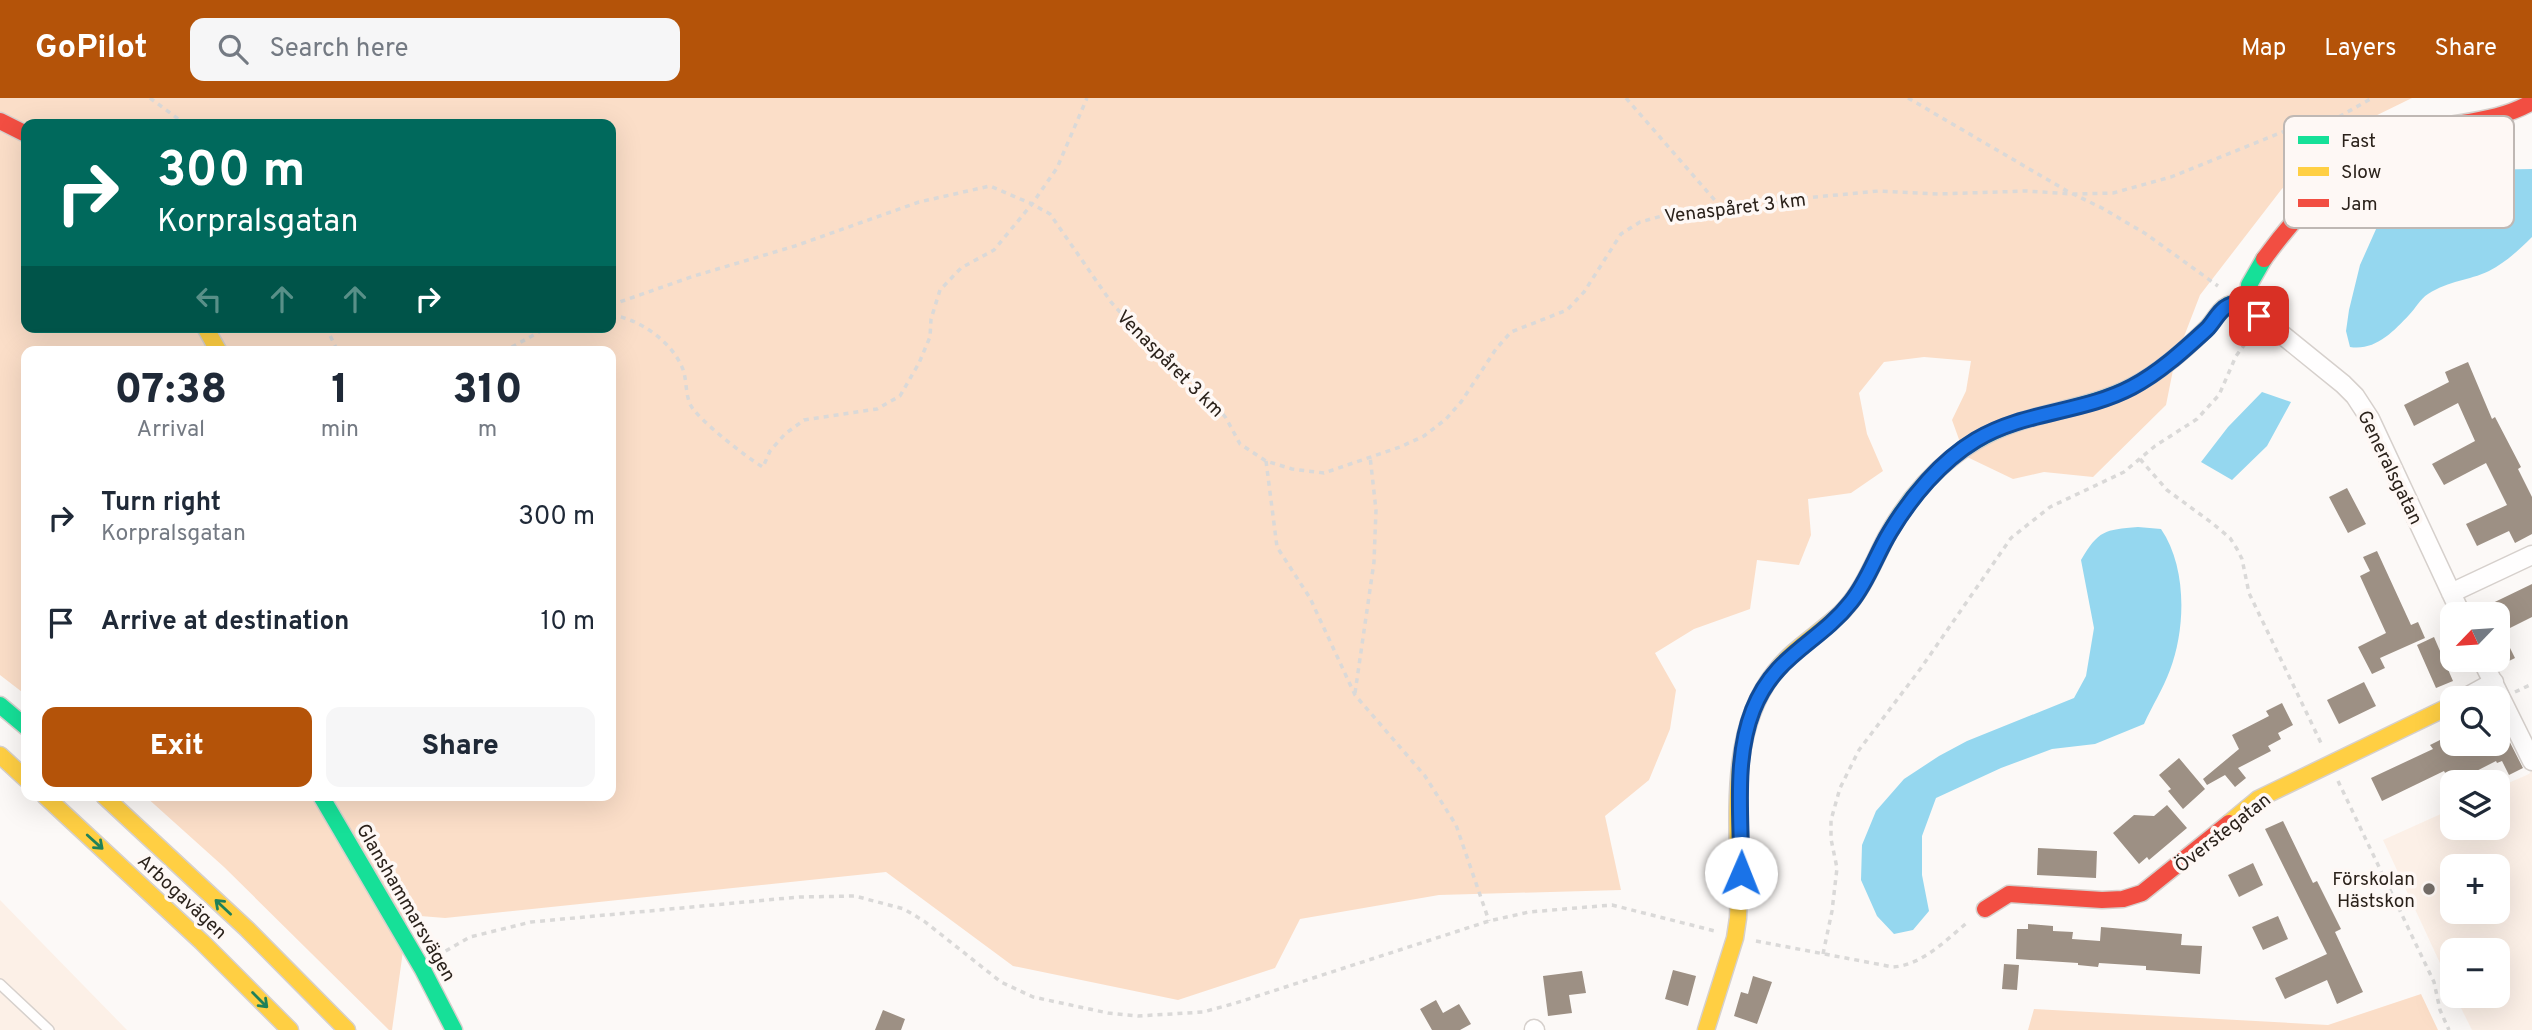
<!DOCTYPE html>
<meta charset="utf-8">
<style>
body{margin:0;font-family:Overpass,sans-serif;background:#f6f6f7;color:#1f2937;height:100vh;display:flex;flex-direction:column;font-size:26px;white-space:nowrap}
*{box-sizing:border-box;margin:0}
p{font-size:23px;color:#747a83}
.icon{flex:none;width:38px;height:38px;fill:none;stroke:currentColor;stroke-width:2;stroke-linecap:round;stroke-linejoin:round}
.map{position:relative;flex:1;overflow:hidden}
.panel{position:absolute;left:21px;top:248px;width:595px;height:455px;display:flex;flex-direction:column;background:#fff;border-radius:14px;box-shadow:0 7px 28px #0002}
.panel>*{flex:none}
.top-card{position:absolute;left:21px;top:21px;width:595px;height:214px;border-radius:14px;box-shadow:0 7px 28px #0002;background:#00695c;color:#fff;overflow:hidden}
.needle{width:46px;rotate:245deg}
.fabs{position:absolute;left:2440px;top:504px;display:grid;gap:14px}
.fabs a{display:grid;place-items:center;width:70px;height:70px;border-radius:14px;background:#fff;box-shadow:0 7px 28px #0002;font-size:35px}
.pin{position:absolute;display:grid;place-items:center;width:60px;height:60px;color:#fff;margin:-30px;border-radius:14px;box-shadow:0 4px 10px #0006}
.me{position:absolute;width:77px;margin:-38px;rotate:1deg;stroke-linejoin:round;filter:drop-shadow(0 0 5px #0008)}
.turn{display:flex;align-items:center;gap:24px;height:147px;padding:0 21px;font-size:32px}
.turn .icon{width:91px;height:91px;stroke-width:2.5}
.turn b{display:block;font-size:49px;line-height:60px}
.lanes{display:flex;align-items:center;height:66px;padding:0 21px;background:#0003;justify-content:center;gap:35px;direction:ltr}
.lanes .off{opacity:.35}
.eta{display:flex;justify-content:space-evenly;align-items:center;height:119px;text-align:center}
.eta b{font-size:42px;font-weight:800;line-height:49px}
.cta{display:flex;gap:14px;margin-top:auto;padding:14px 21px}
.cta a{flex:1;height:80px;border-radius:14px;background:#b45309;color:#fff;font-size:28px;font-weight:800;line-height:80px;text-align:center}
.cta a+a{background:#f6f6f7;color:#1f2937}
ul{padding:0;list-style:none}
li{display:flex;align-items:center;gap:21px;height:105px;padding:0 21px}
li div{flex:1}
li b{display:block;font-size:26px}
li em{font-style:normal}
header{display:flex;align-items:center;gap:42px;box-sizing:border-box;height:98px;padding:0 35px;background:#b45309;color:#fff}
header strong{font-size:33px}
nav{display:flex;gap:38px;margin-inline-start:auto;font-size:24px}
.search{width:490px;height:63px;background:#f6f6f7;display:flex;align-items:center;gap:18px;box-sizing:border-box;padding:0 24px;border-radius:14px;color:#747a83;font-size:26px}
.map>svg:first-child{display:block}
</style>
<header>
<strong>GoPilot</strong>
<div class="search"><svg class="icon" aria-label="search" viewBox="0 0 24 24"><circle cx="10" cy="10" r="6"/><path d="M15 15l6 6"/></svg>Search here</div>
<nav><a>Map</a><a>Layers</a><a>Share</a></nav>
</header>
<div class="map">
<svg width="2532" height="932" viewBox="0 0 2532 932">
<rect width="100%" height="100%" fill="#fcf9f7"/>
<path fill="#fcf0e7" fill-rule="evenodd" d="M 2532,672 L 2532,932 L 2472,932 L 2455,898 L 2497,898 L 2497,852 L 2452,852 L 2452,891 L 2383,742 L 2452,711 L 2452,730 L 2497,730 L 2497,690 L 2529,676 ZM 2452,768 L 2497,768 L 2497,814 L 2452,814 Z
M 0,802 L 127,932 L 0,932 Z"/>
<path fill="#fbdec8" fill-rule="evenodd" d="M 0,0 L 2412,0 L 2365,23 L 2312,58 L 2281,92 L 2200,197 L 2175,262 L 2166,307 L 2093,379 L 2044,374 L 2013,381 L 1965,358 L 1952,322 L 1966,293 L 1971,263 L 1924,259 L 1884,264 L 1859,295 L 1867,336 L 1883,373 L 1851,395 L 1808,401 L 1811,437 L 1799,467 L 1757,462 L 1750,511 L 1694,531 L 1655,555 L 1676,592 L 1670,631 L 1649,682 L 1605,718 L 1621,792 L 1439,797 L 1300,821 L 1275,870 L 1178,902 L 1013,868 L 886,774 L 445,820 L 408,817 L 392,932 L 389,932 L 224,769 L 145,698 L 611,698 L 611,254 L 26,254 L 26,597 L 0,577 ZM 26,26 L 611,26 L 611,229 L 26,229 Z
M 2421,896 L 2438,932 L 2028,932 L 2034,911 L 2328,927 Z"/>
<path fill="#95d7ef" d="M 2532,71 L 2532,139 C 2519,152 2506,164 2489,173 C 2468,183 2450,182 2428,196 C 2420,201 2416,210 2409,217 C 2393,234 2375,253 2350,249 L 2346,233 L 2349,212 L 2360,167 L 2385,111 L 2400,89 L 2429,79 L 2476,72 Z
M 2262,294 L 2291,304 L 2267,348 L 2232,382 L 2201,364 L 2228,329 Z
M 2138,429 L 2161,431 C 2187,469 2186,530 2170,572 C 2163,591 2152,608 2144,626 L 2095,646 L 2052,651 L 2001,670 L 1936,700 L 1922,738 L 1922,777 L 1929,813 L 1913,832 L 1894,836 L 1877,818 L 1861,782 L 1862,747 L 1876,713 L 1904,681 L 1939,658 L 1967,643 L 2074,600 L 2086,578 L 2094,530 L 2081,462 C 2099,432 2104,432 2138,429 Z"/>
<path fill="#9d9084" d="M 2468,264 L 2492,321 L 2495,319 L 2521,369 L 2518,371 L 2532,399 L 2532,436 L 2515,445 L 2509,433 L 2477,448 L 2466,426 L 2507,407 L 2486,365 L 2444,387 L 2432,366 L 2475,343 L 2458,305 L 2414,328 L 2404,307 L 2449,284 L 2445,274 Z
M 2347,390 L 2366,426 L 2348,435 L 2329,399 Z
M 2377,453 L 2411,527 L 2418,524 L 2425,540 L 2380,560 L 2385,570 L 2372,576 L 2358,549 L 2386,535 L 2360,478 L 2370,473 L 2363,459 Z
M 2532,486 L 2532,519 L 2502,534 L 2515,560 L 2501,567 L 2497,558 L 2497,516 L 2472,515 Z
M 2434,539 L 2453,583 L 2436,590 L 2417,547 Z
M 2364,584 L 2376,608 L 2339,626 L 2327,602 Z
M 2282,605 L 2293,627 L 2278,635 L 2281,641 L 2268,648 L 2271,653 L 2238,670 L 2246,680 L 2235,689 L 2225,677 L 2207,687 L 2203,681 L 2239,651 L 2232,637 L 2269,618 L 2266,613 Z
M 2497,619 L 2523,670 L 2509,677 L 2502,663 L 2497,665 L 2496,663 L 2451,686 L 2444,673 L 2382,703 L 2371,680 L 2433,651 L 2430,647 L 2452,636 L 2452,646 L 2497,646 Z
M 2179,660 L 2205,691 L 2183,711 L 2168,693 L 2171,691 L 2159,677 Z
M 2167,707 L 2187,730 L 2149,762 L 2147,759 L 2139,766 L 2113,735 L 2134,717 L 2154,718 Z
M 2283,723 L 2313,785 L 2317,783 L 2341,831 L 2335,834 L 2363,894 L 2337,906 L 2327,882 L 2285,901 L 2275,880 L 2327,856 L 2265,731 Z
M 2038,750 L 2097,753 L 2096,780 L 2037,777 Z
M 2253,765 L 2263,787 L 2239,799 L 2228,777 Z
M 2278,818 L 2288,841 L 2263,852 L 2252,829 Z
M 2028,826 L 2053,828 L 2053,833 L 2073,834 L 2072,841 L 2100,843 L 2101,829 L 2182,836 L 2181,847 L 2202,848 L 2200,876 L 2146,872 L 2146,868 L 2099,865 L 2098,869 L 2078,867 L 2078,865 L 2016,861 L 2017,831 L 2028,831 Z
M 2004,866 L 2019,867 L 2017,892 L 2002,891 Z
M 1673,872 L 1696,878 L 1688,908 L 1665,901 Z
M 1582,873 L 1586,895 L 1569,897 L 1572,915 L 1548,918 L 1543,878 Z
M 1753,878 L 1772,884 L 1757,926 L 1734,918 L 1741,894 L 1748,896 Z
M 1436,902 L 1443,915 L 1459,906 L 1471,926 L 1460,932 L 1432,932 L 1420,911 Z
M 883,912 L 905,921 L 901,932 L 875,932 Z"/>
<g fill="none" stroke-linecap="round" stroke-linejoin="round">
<defs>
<path id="lane" d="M 0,886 L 49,932"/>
<path id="street" d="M 2249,203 L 2252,211 L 2259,218 L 2343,286 L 2355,298 L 2370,321 L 2461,516
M 2451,495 L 2532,457
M 2482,562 L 2532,663
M 2465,600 L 2494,584
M 1534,931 L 1535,932"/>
<path id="fast" d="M 1843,513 C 1863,492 1873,465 1886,440 C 1907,401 1938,366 1976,343 C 2028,311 2093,314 2145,281 C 2168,267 2188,249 2207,230 C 2214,223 2219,211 2228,207 C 2234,204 2242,204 2249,203 L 2249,187 L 2264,161
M 0,607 L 26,629
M 321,698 L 423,872 L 454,932"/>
<path id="slow" d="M 205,229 L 219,254
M 0,657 L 26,681
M 45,698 L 202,844 L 290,932
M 104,698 L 247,831 L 347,932
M 2229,725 L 2258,701 L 2452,607
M 1706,932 L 1735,840 L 1738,820 C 1742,741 1722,641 1775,574 C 1793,550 1822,534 1843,513"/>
<path id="jam" d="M 0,23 L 26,36
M 2264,161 C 2307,102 2361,46 2434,30 C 2468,23 2501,22 2532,4
M 1985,811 L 2009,796 L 2102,802 L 2123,801 L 2142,795 L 2229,725"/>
</defs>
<use href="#lane" stroke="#d6d0cc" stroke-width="12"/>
<use href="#street" stroke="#d6d0cc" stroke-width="21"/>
<use href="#fast" stroke="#d6d0cc" stroke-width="19"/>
<use href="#slow" stroke="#d6d0cc" stroke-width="19"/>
<use href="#jam" stroke="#d6d0cc" stroke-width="19"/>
<path stroke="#dad9d8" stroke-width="3.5" stroke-dasharray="5 5" stroke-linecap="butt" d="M 150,0 L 185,26
M 1626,0 L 1725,114
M 1908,0 L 2067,93 L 2102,110 L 2146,136 L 2218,188
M 611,207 L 694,178 L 795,148 L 919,104 L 990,88 L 1032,106 L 1050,116 L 1111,204 L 1153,251 L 1202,291 L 1226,320 L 1240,346 L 1266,363 L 1292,371 L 1324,375 L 1400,349 L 1424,338 L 1446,321 L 1461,304 L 1496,251 L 1511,234 L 1567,212 L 1584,194 L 1621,136 L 1640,124 L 1673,115 L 1725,114 L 1805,100 L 1879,93 L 1938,96 L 2026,93 L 2073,96 L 2113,95 L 2171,79 L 2285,33 L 2330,24 L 2372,0
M 611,217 C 638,220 671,243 682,269 C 687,280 685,294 690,306 C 696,320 747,360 763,369 L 770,353 L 785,336 L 804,322 L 877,311 L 900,298 L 919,265 L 930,239 L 931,221 L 940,192 L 961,170 L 994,152 L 1032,106 L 1057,70 L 1087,0
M 326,229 L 338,254
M 503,254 L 548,229
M 2140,361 L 2167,392 L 2212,425 L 2230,440 L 2237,451 L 2242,461 L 2249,495 L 2322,647
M 1266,363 L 1277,449 L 1310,500 L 1355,597 L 1425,678 L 1456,727 L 1489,823
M 2515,594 L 2532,586
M 1355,595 L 1374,464 L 1376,412 L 1370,358
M 2338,683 L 2434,884 L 2440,912 L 2449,932
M 1756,843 L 1893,869 C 1923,867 1947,841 1969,823
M 1823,856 L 1832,813 L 1837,770 L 1831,741 L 1831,722 L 1840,690 L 1859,652 L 1921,570 L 2011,440 L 2050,409 L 2124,374 L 2155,348 L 2197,321 L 2219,297 L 2236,258 L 2253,235
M 437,858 L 470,839 L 531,824 L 799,799 L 855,798 L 904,811 L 924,823 L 1001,884 L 1033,899 L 1108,915 L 1138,918 L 1203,914 L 1236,905 L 1489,823 L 1529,814 L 1612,807 L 1715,833"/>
<use href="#lane" stroke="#fffefe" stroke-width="9"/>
<use href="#street" stroke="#fffefe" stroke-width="18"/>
<use href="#fast" stroke="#16e098" stroke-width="16"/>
<use href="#slow" stroke="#ffcf43" stroke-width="16"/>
<use href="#jam" stroke="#f24e42" stroke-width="16"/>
</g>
<defs><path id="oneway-shaft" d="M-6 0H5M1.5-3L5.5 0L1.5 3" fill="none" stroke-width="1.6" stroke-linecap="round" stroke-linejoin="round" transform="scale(1.75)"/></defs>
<g stroke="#20815a">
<use href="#oneway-shaft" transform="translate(95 744) rotate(42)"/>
<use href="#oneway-shaft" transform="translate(223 809) rotate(-137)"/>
<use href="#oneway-shaft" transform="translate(260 902) rotate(45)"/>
</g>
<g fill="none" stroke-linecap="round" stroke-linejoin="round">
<defs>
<path id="route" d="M 1741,775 C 1742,722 1733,663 1753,612 C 1775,556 1818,546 1851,504 C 1868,483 1876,457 1890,434 C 1911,399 1941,363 1976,342 C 2024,313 2083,315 2132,289 C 2159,275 2184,252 2207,231 C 2214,224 2219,212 2228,208 C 2234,205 2242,204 2249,203 L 2252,211 L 2259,218"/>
</defs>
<use href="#route" stroke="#114b97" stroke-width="18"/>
<use href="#route" stroke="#1a73e8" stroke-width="12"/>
</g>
<circle fill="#746d68" stroke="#fef8f5" stroke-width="2.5" cx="2429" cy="791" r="7"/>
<g text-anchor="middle" stroke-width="7" stroke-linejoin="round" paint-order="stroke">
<g font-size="19" fill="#2b221b" stroke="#fef8f5">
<text transform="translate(1735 109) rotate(-7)" y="7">Venaspåret 3 km</text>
<text transform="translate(1171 265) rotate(45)" y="7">Venaspåret 3 km</text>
<text transform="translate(2391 369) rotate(64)" y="7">Generalsgatan</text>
<text transform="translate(2222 734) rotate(-38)" y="7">Överstegatan</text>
<text transform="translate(183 798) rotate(43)" y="7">Arbogavägen</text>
<text transform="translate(407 804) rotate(60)" y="7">Glanshammarsvägen</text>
</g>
<g font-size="19" fill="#2b221b" stroke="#fef8f5" text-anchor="end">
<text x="2415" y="787">Förskolan<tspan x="2415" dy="22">Hästskon</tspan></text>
</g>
</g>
<rect x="2284" y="18" width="230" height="112" rx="10" fill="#fef8f5" stroke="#bfb8b4" stroke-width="2"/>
<rect x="2298" y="38" width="31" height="8" fill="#16e098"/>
<rect x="2298" y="69" width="31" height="9" fill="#ffcf43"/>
<rect x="2298" y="101" width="31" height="8" fill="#f24e42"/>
<g font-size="19" fill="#2b221b">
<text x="2341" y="49">Fast</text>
<text x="2341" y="80">Slow</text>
<text x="2341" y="112">Jam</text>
</g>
</svg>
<div class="fabs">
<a><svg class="needle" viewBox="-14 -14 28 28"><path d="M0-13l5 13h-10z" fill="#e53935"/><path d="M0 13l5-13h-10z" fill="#747a83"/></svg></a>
<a><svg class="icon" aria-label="search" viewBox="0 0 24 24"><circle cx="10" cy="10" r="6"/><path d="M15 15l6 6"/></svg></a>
<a><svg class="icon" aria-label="layers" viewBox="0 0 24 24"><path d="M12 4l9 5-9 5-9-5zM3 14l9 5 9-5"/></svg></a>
<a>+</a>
<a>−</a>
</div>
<div class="pin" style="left:2259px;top:218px;background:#d93025"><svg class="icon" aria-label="arrive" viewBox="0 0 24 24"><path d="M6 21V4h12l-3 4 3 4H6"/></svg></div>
<svg class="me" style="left:1741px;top:775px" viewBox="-20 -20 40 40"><circle r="19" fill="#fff"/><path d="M0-13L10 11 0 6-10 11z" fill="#1a73e8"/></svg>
<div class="top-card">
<div class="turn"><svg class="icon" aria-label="right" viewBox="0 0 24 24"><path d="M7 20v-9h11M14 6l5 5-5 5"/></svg><div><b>300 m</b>Korpralsgatan</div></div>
<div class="lanes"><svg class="icon off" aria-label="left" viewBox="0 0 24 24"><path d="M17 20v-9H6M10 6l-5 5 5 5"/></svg><svg class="icon off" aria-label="ahead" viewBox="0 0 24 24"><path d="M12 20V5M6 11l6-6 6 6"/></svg><svg class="icon off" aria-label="ahead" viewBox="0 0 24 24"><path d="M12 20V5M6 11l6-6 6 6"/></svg><svg class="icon" aria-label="right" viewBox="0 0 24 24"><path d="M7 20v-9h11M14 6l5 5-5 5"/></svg></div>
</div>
<section class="panel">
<div class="eta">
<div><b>07:38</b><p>Arrival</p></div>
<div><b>1</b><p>min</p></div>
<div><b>310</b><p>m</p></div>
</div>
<ul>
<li><svg class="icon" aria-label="right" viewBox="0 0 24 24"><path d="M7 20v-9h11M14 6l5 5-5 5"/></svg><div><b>Turn right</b><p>Korpralsgatan</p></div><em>300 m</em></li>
<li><svg class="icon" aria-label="arrive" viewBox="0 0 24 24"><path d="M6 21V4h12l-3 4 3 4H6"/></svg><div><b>Arrive at destination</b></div><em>10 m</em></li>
</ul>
<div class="cta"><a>Exit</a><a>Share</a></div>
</section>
</div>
